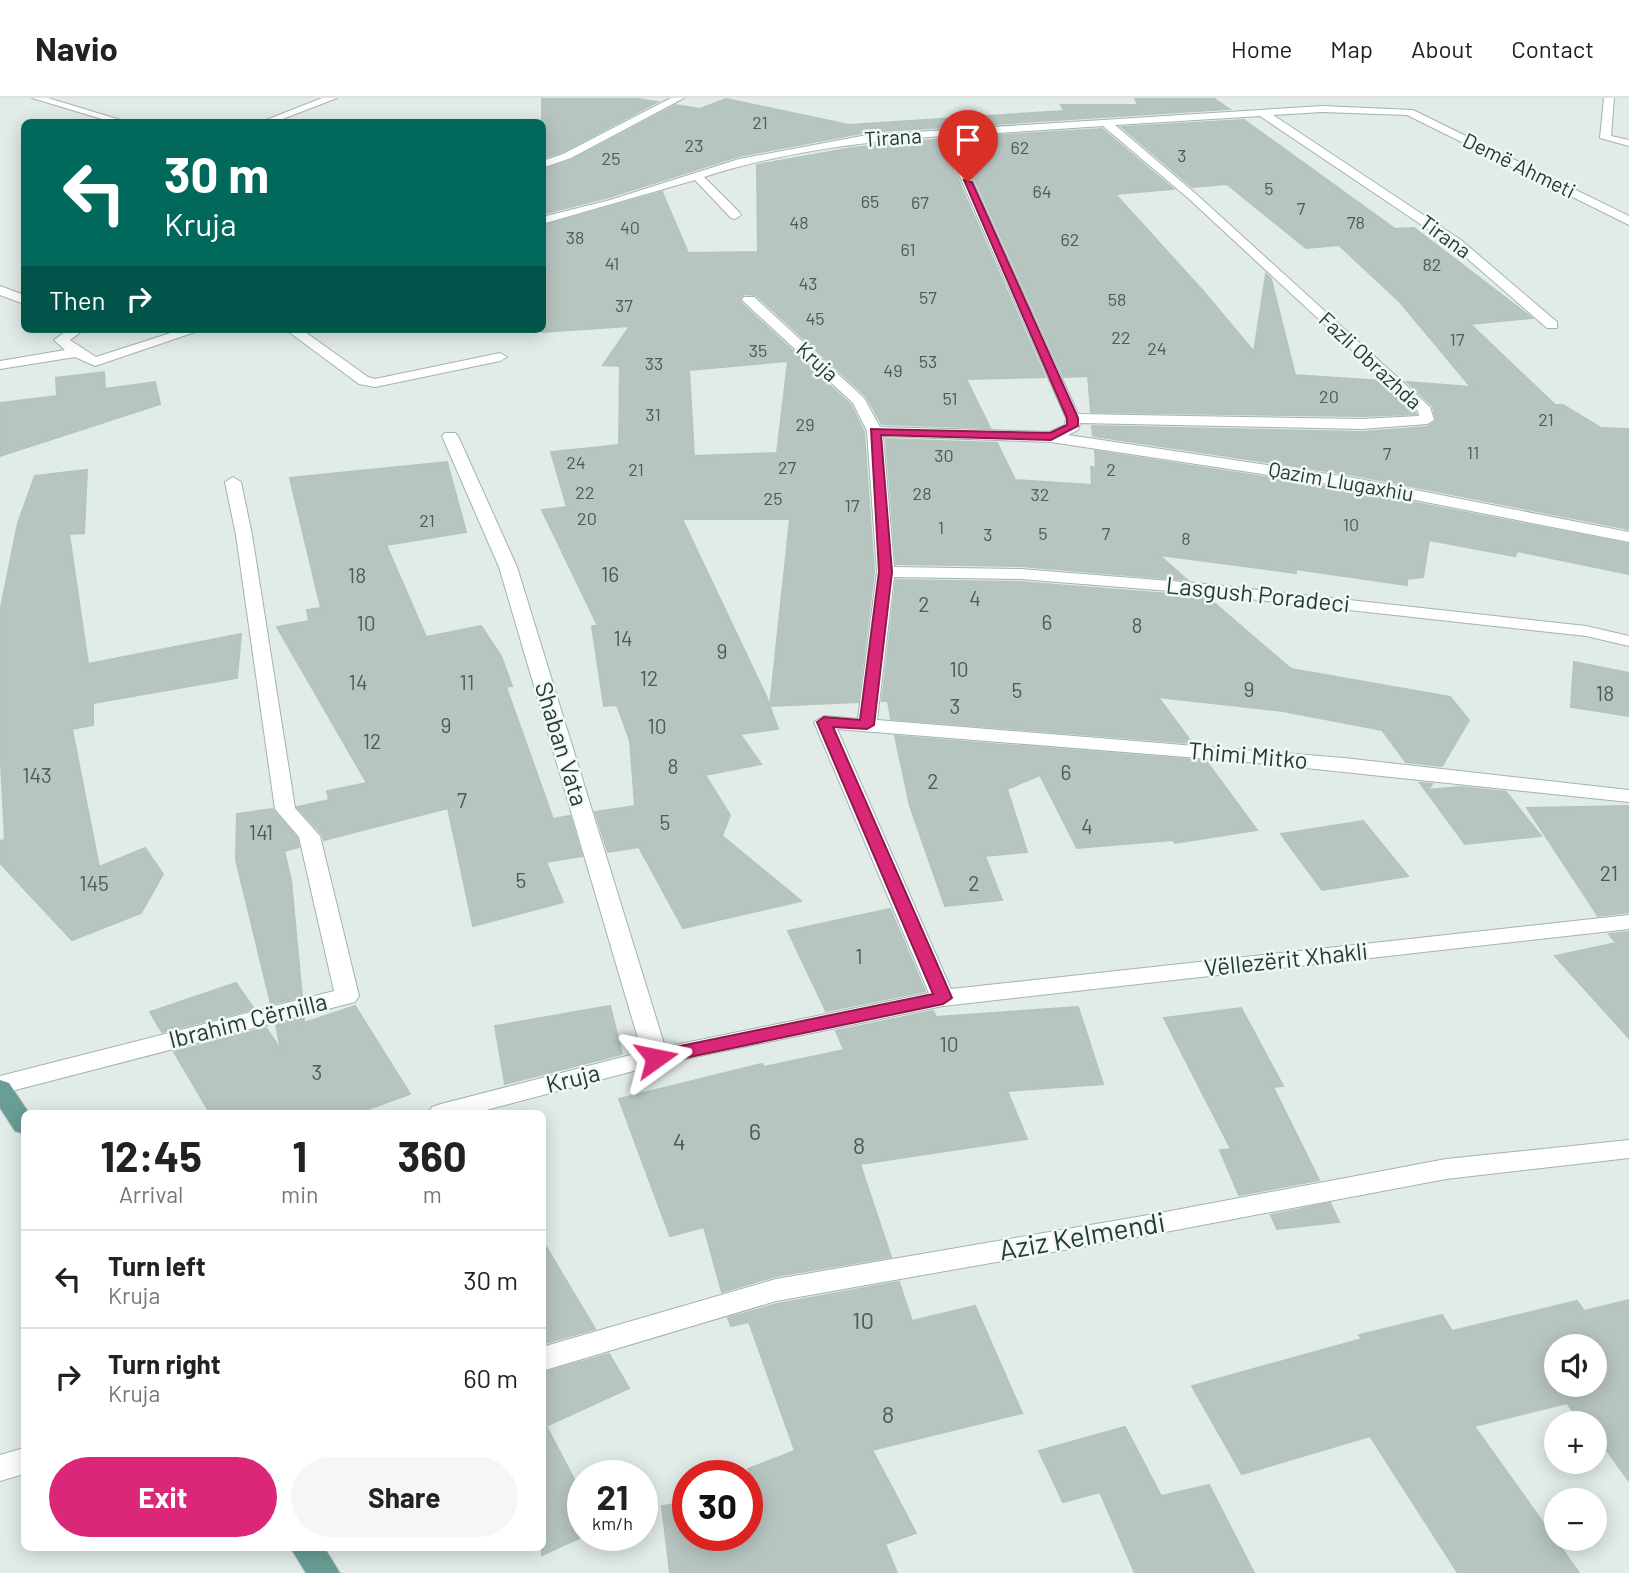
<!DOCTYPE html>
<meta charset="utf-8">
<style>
body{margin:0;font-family:Barlow,sans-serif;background:#f6f6f6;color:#222;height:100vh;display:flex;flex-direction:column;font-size:26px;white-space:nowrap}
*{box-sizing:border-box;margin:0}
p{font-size:23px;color:#767676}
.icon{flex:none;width:38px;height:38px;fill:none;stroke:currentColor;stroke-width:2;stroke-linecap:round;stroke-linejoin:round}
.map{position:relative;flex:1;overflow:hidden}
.panel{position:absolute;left:21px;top:1012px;width:525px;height:441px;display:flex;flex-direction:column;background:#fff;border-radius:10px;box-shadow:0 4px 18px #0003}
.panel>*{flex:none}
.top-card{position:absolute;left:21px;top:21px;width:525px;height:214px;border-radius:10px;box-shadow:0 4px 18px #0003;background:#00695c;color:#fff;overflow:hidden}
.fabs{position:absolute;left:1544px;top:1236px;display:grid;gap:14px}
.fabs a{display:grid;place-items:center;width:63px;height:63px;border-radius:50%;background:#fff;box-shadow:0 4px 18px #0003;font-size:35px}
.speed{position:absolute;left:567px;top:1362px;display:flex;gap:14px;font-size:35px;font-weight:700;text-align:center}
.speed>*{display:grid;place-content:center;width:91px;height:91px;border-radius:50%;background:#fff;box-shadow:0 4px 18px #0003;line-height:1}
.speed small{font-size:18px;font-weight:400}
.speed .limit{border:10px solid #d22;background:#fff;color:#111}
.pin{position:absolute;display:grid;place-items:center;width:60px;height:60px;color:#fff;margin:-72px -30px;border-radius:50% 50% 50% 0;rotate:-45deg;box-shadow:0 0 7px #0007}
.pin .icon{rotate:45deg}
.me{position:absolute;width:77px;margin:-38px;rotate:78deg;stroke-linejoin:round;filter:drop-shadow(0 0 5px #0008)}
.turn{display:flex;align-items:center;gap:24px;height:147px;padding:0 28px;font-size:32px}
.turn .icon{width:91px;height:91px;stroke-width:2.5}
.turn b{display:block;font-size:49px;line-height:60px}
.then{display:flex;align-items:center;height:66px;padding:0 28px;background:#0003;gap:14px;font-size:26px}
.eta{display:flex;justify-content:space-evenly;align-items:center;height:119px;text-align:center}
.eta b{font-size:42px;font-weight:700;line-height:49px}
.action{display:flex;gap:14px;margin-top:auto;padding:14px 28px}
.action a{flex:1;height:80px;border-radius:42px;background:#db2777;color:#fff;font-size:28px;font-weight:700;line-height:80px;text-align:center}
.action a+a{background:#f6f6f6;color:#222}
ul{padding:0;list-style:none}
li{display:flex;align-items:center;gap:21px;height:98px;padding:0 28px;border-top:2px solid #e0e0e0}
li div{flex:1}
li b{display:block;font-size:26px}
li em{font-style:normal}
header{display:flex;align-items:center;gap:42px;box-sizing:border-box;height:98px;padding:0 35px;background:#fff;border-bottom:2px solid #e0e0e0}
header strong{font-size:33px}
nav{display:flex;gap:38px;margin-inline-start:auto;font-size:24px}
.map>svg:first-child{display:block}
</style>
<header>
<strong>Navio</strong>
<nav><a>Home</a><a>Map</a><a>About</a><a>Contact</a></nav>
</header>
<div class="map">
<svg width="1629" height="1475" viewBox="0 0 1629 1475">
<rect width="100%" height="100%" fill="#e1ebe7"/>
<path fill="#b7c5c1" stroke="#b4c4bf" stroke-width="2" fill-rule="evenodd" d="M 542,0 L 631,0 L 657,4 L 562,54 L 542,60 Z
M 1135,0 L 1213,0 L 1229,11 L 867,34 L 739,58 L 609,99 L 542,116 L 542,72 L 572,62 L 676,7 L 700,11 L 726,1 L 849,27 L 1064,13 L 1061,7 L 1138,7 Z
M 1244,22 L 1395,131 L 1414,130 L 1532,220 L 1470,226 L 1555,307 L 1563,307 L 1601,330 L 1629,331 L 1629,431 L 1354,377 L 1093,338 L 1092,328 L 1362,334 L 1427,329 L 1436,323 L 1433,308 L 1407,284 L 1471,289 L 1400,204 L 1339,147 L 1306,150 L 1227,86 L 1192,89 L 1122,29 Z
M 1102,31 L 1173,91 L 1115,96 L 1202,192 L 1254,254 L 1266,176 L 1271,181 L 1295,277 L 1382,283 L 1416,316 L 1362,318 L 1091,314 L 1088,278 L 1064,279 L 956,40 Z
M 940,41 L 1045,279 L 966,281 L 990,330 L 882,326 L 866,298 L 756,197 L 744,196 L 740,201 L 740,204 L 851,307 L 864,334 L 874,474 L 858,604 L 770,608 L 790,421 L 682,421 L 766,598 L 778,631 L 740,636 L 761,666 L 705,677 L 730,717 L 722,738 L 801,803 L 683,830 L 639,749 L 608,754 L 595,714 L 635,708 L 630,643 L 617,607 L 604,608 L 592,528 L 598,528 L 542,412 L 567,409 L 551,354 L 619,347 L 620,268 L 603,267 L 630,228 L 542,234 L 542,128 L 662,94 L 688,155 L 758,154 L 757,67 L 852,50 ZM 788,263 L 777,355 L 694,358 L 689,272 Z
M 104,274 L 105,291 L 155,284 L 160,306 L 0,358 L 0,305 L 57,298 L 56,280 Z
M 886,341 L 997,345 L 1015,382 L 1092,387 L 1091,369 L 1096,370 L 1095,353 L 1354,393 L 1629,446 L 1629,476 L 1517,453 L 1515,458 L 1429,442 L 1423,479 L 1407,481 L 1407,487 L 1295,471 L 1296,475 L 1159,457 L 1187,482 L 1020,468 L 896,466 Z
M 447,364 L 466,434 L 386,447 L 426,539 L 481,528 L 501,558 L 512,588 L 506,589 L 553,721 L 570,718 L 582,758 L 546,764 L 563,804 L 473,828 L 448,710 L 324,742 L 322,736 L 297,709 L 329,702 L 327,693 L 367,685 L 277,529 L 309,523 L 307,512 L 321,510 L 290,380 Z
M 87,372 L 84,435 L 69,436 L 88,566 L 241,536 L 237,580 L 93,605 L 93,627 L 72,631 L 99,769 L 145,750 L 163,776 L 141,815 L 72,842 L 0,765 L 0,743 L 5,742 L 0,645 L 0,514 L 18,425 L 35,378 Z
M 896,482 L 1020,484 L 1207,499 L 1291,571 L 1450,599 L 1469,622 L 1442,668 L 1406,664 L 1382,632 L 1283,613 L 1158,599 L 1192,645 L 891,621 L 888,603 L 882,603 Z
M 1574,564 L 1629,575 L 1629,618 L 1571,609 Z
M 895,638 L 1206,663 L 1257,732 L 1175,745 L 1173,742 L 1077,750 L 1040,677 L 1007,691 L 1027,754 L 985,758 L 1002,802 L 945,808 L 910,708 Z
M 1420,685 L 1432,686 L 1428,692 L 1461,689 L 1506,694 L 1541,738 L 1465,746 Z
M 1629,708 L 1629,814 L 1598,818 L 1527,710 Z
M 272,711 L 297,740 L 299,749 L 284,753 L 291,782 L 302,899 L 271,906 L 236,762 L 237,716 Z
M 1363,723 L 1408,778 L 1322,792 L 1281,736 Z
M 890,811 L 925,893 L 826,913 L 788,833 Z
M 1629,834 L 1629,940 L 1555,858 L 1616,845 L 1609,836 Z
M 236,885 L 254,911 L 162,934 L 150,914 Z
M 355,908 L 410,996 L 357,1015 L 210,1015 L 174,954 L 266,930 L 281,952 L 276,927 L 304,920 L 304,925 Z
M 610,908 L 622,956 L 505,986 L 495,928 Z
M 1078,909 L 1103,986 L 1007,993 L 1027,1041 L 860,1066 L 891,1159 L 776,1178 L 722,1194 L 704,1129 L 670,1138 L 619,1001 L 762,966 L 764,969 L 844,952 L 836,933 L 933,913 L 936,919 Z
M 1241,910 L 1283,988 L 1273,989 L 1319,1082 L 1239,1097 L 1220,1052 L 1231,1051 L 1164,920 Z
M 1330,1105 L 1339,1124 L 1277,1131 L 1271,1117 Z
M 542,1142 L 595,1231 L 542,1246 L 542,1206 L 545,1211 Z
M 899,1184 L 912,1223 L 975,1208 L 1022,1315 L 872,1352 L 916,1435 L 885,1446 L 897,1475 L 670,1475 L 662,1408 L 688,1404 L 688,1437 L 747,1437 L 747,1395 L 758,1393 L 748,1371 L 795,1353 L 749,1224 L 731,1228 L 728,1220 L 777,1206 Z
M 1629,1202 L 1629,1383 L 1594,1335 L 1594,1325 L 1587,1325 L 1581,1317 L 1576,1318 L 1567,1305 L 1474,1328 L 1579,1475 L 1458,1475 L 1370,1338 L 1242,1376 L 1192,1288 L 1362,1241 L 1359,1237 L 1442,1217 L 1452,1233 L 1577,1203 L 1584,1213 ZM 1556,1248 L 1594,1248 L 1594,1286 L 1556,1286 Z
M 609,1256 L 629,1290 L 546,1328 L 583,1398 L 583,1437 L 586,1437 L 542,1457 L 542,1275 Z
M 1125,1329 L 1161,1398 L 1209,1387 L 1254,1475 L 1135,1475 L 1100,1394 L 1063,1404 L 1039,1353 Z"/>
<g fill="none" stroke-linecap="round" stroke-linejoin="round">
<defs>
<path id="street" d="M 32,0 L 48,0 L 127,24 L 112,24 Z
M 322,0 L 337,0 L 275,24 L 261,24 Z
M 671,0 L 684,0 L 571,60 L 542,70 L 542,63 L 563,56 Z
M 1604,0 L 1614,0 L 1611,38 L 1629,42 L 1629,48 L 1600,40 Z
M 1322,8 L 1413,12 L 1629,118 L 1629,127 L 1407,17 L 1322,14 L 1273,17 L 1461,142 L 1557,224 L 1557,230 L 1547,230 L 1453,148 L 1260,18 L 1115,27 L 1196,96 L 1430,309 L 1434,322 L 1427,326 L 1362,331 L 1080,325 L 1078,332 L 1068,337 L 1354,380 L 1629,434 L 1629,444 L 1354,390 L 1051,344 L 883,338 L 894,469 L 1020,471 L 1196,485 L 1586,528 L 1629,538 L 1629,548 L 1586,538 L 1196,495 L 1020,481 L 894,479 L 877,622 L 1344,660 L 1629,692 L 1629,704 L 1248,664 L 837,631 L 951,891 L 1629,817 L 1629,831 L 943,908 L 656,967 L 475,1015 L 428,1015 L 432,1009 L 441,1006 L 642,954 L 499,469 L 442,338 L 445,335 L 455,335 L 458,338 L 517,469 L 665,949 L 929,895 L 814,624 L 824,618 L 858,621 L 877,474 L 867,333 L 853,305 L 742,202 L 744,199 L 754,199 L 864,300 L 880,329 L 1049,334 L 1065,327 L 1066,320 L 942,38 C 861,44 781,54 704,79 L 739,114 L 741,117 L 735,121 L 731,120 L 695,82 L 542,126 L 542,119 L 610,102 L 739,61 L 867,37 ZM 1103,28 L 1188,100 L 1418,313 L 1419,318 L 1362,321 L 1078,316 L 952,38 Z
M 0,188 L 24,197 L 24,206 L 0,197 Z
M 69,231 L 85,231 L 70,242 L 96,259 L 183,231 L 204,231 L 95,268 L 75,259 L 0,271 L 0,263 L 65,252 L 54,242 Z
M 285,231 L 301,231 L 368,279 L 375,281 L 500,255 L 507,259 L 500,263 L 375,289 L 359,286 Z
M 233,379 L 241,384 L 252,437 L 295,710 L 320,738 L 359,898 L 355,904 L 347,906 L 0,996 L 0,978 L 334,893 L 299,739 L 275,711 L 236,437 L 225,384 Z
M 1629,1042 L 1629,1060 L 1446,1081 L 1160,1135 L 776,1203 L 542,1273 L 542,1249 L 776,1181 L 1160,1115 L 1446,1061 Z
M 24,1350 L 24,1376 L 0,1383 L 0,1357 Z"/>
<path id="primary" d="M 0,982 L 9,985 L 29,1015 L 24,1015 L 24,1036 L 15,1033 L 0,1010 Z
M 290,1449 L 324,1449 L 340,1475 L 306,1475 Z"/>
</defs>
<use href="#street" stroke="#a4b3ae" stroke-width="2"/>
<use href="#primary" stroke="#c1c8c7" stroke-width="2"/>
<use href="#street" fill="#fff" fill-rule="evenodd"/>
<use href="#primary" fill="#689e95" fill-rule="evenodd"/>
</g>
<path fill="#db2777" stroke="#8e194d" stroke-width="2" d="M 964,82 L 972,84 L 1078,320 L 1078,328 L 1051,342 L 881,337 L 892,474 L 874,627 L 867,631 L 833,629 L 952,900 L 943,906 L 656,966 L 649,964 L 647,960 L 649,955 L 656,953 L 933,896 L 817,624 L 824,619 L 860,622 L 879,474 L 871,331 L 1050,335 L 1067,327 L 1067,320 Z"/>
<g text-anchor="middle" stroke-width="5" stroke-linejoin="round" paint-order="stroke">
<g font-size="18" fill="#475e59">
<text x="760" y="31">21</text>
<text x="694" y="54">23</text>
<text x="1020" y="56">62</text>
<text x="1182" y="64">3</text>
<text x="611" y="67">25</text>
<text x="1269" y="97">5</text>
<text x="1042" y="100">64</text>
<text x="870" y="110">65</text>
<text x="920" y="111">67</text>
<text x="1301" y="117">7</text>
<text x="799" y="131">48</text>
<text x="1356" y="131">78</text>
<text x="630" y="136">40</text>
<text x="575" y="146">38</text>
<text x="1070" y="148">62</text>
<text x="908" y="158">61</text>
<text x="612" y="172">41</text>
<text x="1432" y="173">82</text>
<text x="808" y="192">43</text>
<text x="928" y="206">57</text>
<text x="1117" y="208">58</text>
<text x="624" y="214">37</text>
<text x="815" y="227">45</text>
<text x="1121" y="246">22</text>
<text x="1457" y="248">17</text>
<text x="1157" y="257">24</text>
<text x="758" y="259">35</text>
<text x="928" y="270">53</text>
<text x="654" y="272">33</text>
<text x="893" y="279">49</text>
<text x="1329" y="305">20</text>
<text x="950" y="307">51</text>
<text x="653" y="323">31</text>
<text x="1546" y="328">21</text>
<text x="805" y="333">29</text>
<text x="1473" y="361">11</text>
<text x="1387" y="362">7</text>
<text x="944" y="364">30</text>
<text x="576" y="371">24</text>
<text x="787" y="376">27</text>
<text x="636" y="378">21</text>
<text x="1111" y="378">2</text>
<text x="585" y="401">22</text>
<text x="922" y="402">28</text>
<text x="1040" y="403">32</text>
<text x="773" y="407">25</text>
<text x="852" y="414">17</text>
<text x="587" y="427">20</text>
<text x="427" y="429">21</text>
<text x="1351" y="433">10</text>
<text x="941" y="436">1</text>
<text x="1043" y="442">5</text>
<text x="1106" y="442">7</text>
<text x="988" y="443">3</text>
<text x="1186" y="447">8</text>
</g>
<g font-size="21" fill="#223b36" stroke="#f1f8f5">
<text transform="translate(893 40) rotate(-4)" y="7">Tirana</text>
<text transform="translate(1519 68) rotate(26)" y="7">Demë Ahmeti</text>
<text transform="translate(1445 139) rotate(36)" y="7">Tirana</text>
<text transform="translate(1370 263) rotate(43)" y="7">Fazli Obrazhda</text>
<text transform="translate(817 264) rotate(42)" y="7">Kruja</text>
<text transform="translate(1341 384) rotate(10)" y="7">Qazim Llugaxhiu</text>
</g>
<g font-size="21" fill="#475e59">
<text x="610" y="484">16</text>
<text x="357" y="485">18</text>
<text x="975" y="508">4</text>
<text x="924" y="514">2</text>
<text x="1047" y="532">6</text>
<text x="366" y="533">10</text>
<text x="1137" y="535">8</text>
<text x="623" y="548">14</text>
<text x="722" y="561">9</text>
<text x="959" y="579">10</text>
<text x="649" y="588">12</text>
<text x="358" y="592">14</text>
<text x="467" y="592">11</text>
<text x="1249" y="599">9</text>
<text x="1017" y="600">5</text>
<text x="1605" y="603">18</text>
<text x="955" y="616">3</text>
<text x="446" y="635">9</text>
<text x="657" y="636">10</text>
<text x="372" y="651">12</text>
<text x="673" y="676">8</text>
<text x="1066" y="682">6</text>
<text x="37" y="685">143</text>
<text x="933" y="691">2</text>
<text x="462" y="710">7</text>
<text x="665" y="732">5</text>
<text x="1087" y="736">4</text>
<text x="261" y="742">141</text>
<text x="1609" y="783">21</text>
<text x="521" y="790">5</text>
<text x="94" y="793">145</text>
<text x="974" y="793">2</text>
<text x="859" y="866">1</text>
<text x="949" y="954">10</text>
<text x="317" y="982">3</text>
</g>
<g font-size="24" fill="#223b36" stroke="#f1f8f5">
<text transform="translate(1258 497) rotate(6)" y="8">Lasgush Poradeci</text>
<text transform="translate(561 646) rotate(73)" y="8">Shaban Vata</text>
<text transform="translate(1248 658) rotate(5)" y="8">Thimi Mitko</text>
<text transform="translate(1286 862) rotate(-6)" y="8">Vëllezërit Xhakli</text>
<text transform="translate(248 923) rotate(-14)" y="8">Ibrahim Cërnilla</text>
<text transform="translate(573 981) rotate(-14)" y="8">Kruja</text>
</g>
<g font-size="24" fill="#475e59">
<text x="755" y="1042">6</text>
<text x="679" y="1052">4</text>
<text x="859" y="1056">8</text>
<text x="863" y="1231">10</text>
<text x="888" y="1325">8</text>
</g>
<g font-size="28" fill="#223b36" stroke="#f1f8f5">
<text transform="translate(1082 1138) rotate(-10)" y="10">Aziz Kelmendi</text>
</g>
</g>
</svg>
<div class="fabs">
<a><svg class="icon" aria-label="sound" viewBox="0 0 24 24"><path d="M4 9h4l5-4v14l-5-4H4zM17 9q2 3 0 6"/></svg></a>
<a>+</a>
<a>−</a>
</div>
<div class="speed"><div>21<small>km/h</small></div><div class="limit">30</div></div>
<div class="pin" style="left:968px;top:84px;background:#d93025"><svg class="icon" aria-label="arrive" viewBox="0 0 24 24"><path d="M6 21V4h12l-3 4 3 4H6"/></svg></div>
<svg class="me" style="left:656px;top:960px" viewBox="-20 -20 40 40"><path d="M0-17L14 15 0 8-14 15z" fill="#db2777" stroke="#fff" stroke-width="4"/></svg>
<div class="top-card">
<div class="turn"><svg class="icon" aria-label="left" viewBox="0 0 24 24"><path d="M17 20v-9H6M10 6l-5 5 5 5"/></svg><div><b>30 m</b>Kruja</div></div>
<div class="then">Then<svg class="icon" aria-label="right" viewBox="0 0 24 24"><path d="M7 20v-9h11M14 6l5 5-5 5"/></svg></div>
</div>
<section class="panel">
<div class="eta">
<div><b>12:45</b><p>Arrival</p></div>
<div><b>1</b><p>min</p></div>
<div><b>360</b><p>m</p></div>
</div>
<ul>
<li><svg class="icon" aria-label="left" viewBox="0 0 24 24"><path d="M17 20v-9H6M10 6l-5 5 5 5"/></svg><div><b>Turn left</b><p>Kruja</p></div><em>30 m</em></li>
<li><svg class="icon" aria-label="right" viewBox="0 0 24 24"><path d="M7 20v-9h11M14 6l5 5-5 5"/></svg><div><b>Turn right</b><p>Kruja</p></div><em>60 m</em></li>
</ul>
<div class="action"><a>Exit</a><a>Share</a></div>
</section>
</div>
